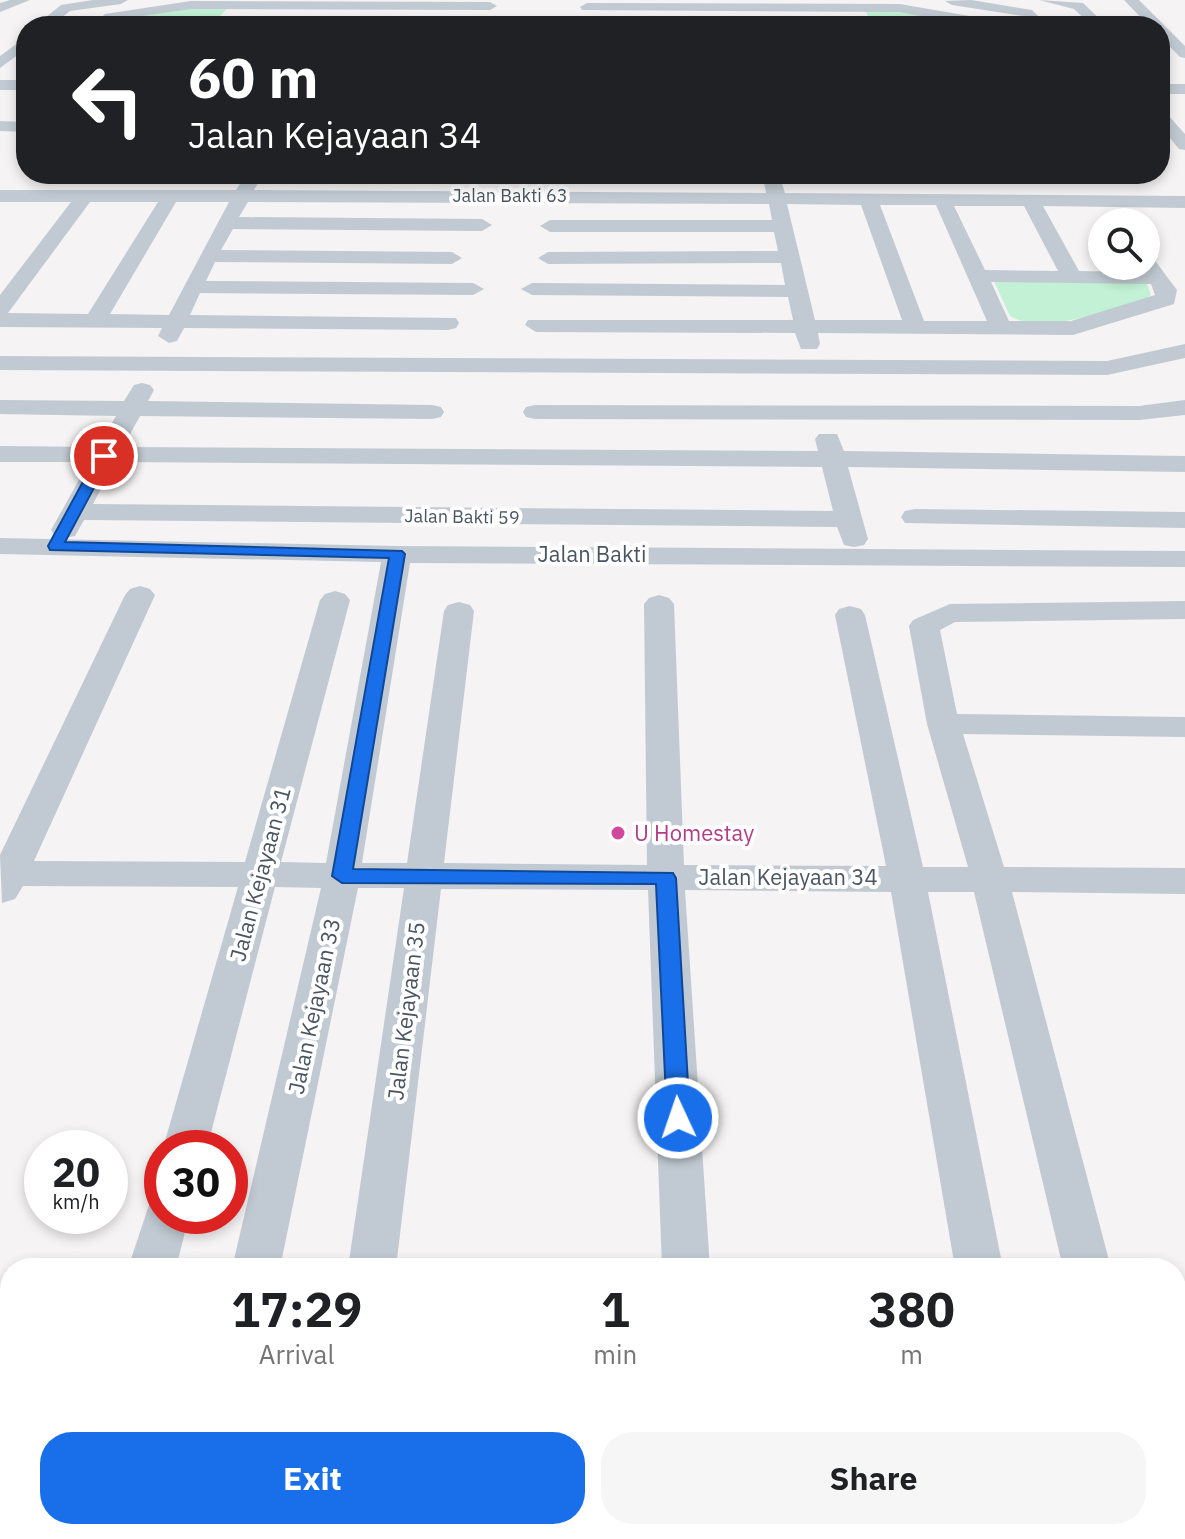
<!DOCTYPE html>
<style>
body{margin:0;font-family:"IBM Plex Sans",sans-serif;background:#f6f6f6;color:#202124;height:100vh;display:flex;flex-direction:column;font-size:30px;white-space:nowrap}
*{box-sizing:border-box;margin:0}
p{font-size:26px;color:#757577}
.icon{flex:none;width:44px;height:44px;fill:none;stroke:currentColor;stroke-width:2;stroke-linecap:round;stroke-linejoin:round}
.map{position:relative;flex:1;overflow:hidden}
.sheet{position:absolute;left:0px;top:1258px;width:1186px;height:282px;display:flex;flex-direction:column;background:#fff;border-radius:32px 32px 0 0;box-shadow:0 4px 12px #0003}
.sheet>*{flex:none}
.hud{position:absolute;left:16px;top:16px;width:1154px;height:168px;border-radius:32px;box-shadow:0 4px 12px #0003;background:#202124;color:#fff;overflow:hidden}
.fabs{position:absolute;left:1088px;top:208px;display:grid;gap:16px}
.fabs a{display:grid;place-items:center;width:72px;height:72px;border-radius:50%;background:#fff;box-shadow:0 4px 12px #0003;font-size:40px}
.speed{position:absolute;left:24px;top:1130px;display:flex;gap:16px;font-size:40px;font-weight:700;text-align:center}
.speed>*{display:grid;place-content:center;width:104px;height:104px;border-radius:50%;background:#fff;box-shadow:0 4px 12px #0003;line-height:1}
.speed small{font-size:20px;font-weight:400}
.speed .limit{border:12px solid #d22;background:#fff;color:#111}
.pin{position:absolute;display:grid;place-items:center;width:68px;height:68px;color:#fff;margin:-34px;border:4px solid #fff;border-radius:50%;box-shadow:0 2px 8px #0007}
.me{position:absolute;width:88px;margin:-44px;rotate:357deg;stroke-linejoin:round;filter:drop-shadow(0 0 6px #0008)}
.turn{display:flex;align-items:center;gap:28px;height:168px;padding:0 40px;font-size:36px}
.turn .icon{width:104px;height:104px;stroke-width:2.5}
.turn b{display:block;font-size:56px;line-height:68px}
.eta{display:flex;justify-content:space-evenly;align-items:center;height:136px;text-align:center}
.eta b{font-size:48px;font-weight:800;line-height:56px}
.primary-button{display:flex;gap:16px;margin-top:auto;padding:16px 40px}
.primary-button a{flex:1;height:92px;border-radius:32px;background:#196fe9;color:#fff;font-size:32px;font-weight:800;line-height:92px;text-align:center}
.primary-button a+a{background:#f6f6f6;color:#202124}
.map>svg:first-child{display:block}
</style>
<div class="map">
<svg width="1185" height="1539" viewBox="0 0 1185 1539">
<rect width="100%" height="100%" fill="#f5f3f3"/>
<path fill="#c2f1d5" d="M 195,6 L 228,7 L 212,26 L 108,26 L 118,18 Z
M 897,9 L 971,26 L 873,26 L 866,12 Z
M 419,174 L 650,174 L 651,183 L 417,182 Z
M 993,279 L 1146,281 L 1151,295 L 1144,300 C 1109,309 1043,336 1010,316 Z"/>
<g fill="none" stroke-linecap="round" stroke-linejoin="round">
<path fill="#c1cad2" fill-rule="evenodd" d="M 10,0 L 30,0 L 0,12 L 0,3 Z
M 93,0 L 128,0 L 121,4 L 70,11 L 51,26 L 35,26 L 61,5 Z
M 971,0 L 1032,10 L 1048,26 L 1033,26 L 1023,16 L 952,5 L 945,1 Z
M 1039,0 L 1083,3 L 1107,26 L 1092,26 L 1074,9 Z
M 1124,0 L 1139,0 L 1185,46 L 1185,58 L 1180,57 L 1160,37 L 1160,26 L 1149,26 Z
M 191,1 L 490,2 L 497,6 L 490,10 L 191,9 L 114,20 L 108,26 L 92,26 L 105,14 Z
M 587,3 L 900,4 L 975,17 L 986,26 L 970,26 L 900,12 L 582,10 L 580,7 Z
M 464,17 L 612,17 L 619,21 L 612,25 L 459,24 L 457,21 Z
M 26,37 L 26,49 L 0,68 L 0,56 Z
M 0,80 L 26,80 L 26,90 L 0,90 Z
M 1160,84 L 1185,84 L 1185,94 L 1160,94 Z
M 1160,111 L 1166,113 L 1185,134 L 1185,150 L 1179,149 L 1160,126 Z
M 0,121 L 26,122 L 26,132 L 0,131 Z
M 246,174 L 258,174 L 261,178 L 254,190 L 766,193 L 763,177 L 765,174 L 779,174 L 785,193 L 1185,196 L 1185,208 L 1043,206 L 1079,271 L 1143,272 L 1139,266 L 1146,266 L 1146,256 L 1153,258 L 1177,290 L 1174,304 L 1073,335 L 818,333 L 820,344 L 817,349 L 801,349 L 795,333 L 536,332 L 525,325 L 528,320 L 793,320 L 788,297 L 532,295 L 521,289 L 532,283 L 785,285 L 781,263 L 548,264 L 538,258 L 548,252 L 778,251 L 774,232 L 550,232 L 540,226 L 550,220 L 772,220 L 769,204 L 248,202 L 239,217 L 482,219 L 492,225 L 482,231 L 233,229 L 221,250 L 452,252 L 462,258 L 452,264 L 215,262 L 206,281 L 473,283 L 484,289 L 473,295 L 200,293 L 190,315 L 456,318 L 459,323 L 456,328 L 448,330 L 184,328 L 177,341 L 169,343 L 158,336 L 162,328 L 0,327 L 0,295 L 71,202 L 0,202 L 0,190 L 236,190 ZM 90,202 L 158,202 L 88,314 L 8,313 ZM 176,202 L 229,202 L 169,315 L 110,314 ZM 787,204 L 861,205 L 902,320 L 815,320 ZM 880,205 L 936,205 L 987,321 L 924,321 ZM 954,206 L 1024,206 L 1058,271 L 985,270 ZM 991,282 L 1151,284 L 1155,295 L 1071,321 L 1009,321 Z
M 1185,344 L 1185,358 L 1107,375 L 0,370 L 0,356 L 1107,361 Z
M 142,383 L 150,385 L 154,390 L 148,401 L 432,405 L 441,407 L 444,412 L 441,417 L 432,419 L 140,416 L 123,447 L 818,451 L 815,439 L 819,434 L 837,434 L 844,451 L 1185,456 L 1185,472 L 848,467 L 868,539 L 864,545 L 854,547 L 844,545 L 837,527 L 84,520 L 75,536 L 65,538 L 55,536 L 51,530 L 89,462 L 0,462 L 0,446 L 98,447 L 116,416 L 0,414 L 0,400 L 124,401 L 134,385 ZM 115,462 L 822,467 L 833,511 L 93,504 Z
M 1185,400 L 1185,415 L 1139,420 L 535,419 L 526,417 L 523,412 L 526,407 L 535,405 L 1139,406 Z
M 915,509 L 1185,512 L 1185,528 L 905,523 L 901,517 L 905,511 Z
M 0,538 L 397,546 L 1185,551 L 1185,567 L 410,563 L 362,863 L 407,863 L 444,611 L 448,605 L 459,602 L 470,605 L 474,611 L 444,863 L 647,865 L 644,604 L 649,598 L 659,595 L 669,598 L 674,604 L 684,865 L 886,866 L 835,615 L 839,609 L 850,606 L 861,609 L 865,615 L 923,867 L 968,867 L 927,724 L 909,626 L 913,620 L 950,604 L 1185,601 L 1185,619 L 955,622 L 940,630 L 957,714 L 1185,717 L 1185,737 L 963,734 L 1004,867 L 1185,868 L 1185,894 L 1012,892 L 1111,1268 L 1063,1268 L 974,892 L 928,892 L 1003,1268 L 955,1268 L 891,892 L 685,890 L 710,1268 L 662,1268 L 648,890 L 441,889 L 396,1268 L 348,1268 L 404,888 L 358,888 L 280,1268 L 232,1268 L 321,888 L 275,887 L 207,1148 L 163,1148 L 238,887 L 23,886 L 15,899 L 2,903 L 0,855 L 125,595 L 130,589 L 140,586 L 150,589 L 155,595 L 34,861 L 245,862 L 320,600 L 325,594 L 335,591 L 345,594 L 350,600 L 281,862 L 326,863 L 381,562 L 0,554 Z
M 162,1198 L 162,1216 L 189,1216 L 176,1268 L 128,1268 L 150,1202 Z
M 0,1464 L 10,1464 L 10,1516 L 0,1516 Z
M 1176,1467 L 1185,1467 L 1185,1519 L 1176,1519 Z
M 378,1530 L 432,1530 L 431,1539 L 377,1539 Z
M 613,1530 L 667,1530 L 667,1539 L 613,1539 Z"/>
</g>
<path fill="#b0b2b7" d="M 271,174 L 419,174 L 417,182 L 272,181 Z"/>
<path fill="#196fe9" stroke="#104897" stroke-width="2" d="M 104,451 L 111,456 L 65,542 L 402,551 L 405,554 L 353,869 L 673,873 L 676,878 L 690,1118 L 686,1124 L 678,1127 L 670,1124 L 667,1118 L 656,884 L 342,883 L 332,876 L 389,558 L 50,550 L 48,546 L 97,456 Z"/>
<circle fill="#d1479c" stroke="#fff" stroke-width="3" cx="618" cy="833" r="8"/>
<g text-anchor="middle" stroke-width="8" stroke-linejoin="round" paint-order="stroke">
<g font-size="18" fill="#4a5561" stroke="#fff">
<text x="510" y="202">Jalan Bakti 63</text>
<text transform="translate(462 517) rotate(1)" y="6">Jalan Bakti 59</text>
</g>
<g font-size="22" fill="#4a5561" stroke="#fff">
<text x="592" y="562">Jalan Bakti</text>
<text transform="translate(260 874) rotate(-75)" y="8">Jalan Kejayaan 31</text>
<text x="788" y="885">Jalan Kejayaan 34</text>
<text transform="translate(314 1006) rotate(-78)" y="8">Jalan Kejayaan 33</text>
<text transform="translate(406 1011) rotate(-83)" y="8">Jalan Kejayaan 35</text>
</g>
<g font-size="22" fill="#b23c85" stroke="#fff" text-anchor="start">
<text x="634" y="841">U Homestay</text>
</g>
</g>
</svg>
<div class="fabs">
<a><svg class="icon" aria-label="search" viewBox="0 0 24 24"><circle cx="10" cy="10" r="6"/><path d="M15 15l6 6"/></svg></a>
</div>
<div class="speed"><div>20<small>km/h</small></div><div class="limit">30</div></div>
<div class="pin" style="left:104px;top:456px;background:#d93025"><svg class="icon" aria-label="arrive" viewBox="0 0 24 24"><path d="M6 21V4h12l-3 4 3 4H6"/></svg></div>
<svg class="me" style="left:678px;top:1118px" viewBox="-20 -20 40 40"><circle r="17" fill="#196fe9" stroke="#fff" stroke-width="3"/><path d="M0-11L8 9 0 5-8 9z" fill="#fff"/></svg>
<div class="hud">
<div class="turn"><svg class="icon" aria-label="left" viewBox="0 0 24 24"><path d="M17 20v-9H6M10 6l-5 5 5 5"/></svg><div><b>60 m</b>Jalan Kejayaan 34</div></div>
</div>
<section class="sheet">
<div class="eta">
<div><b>17:29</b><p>Arrival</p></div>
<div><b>1</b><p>min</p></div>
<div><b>380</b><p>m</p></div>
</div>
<div class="primary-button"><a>Exit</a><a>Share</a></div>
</section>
</div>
